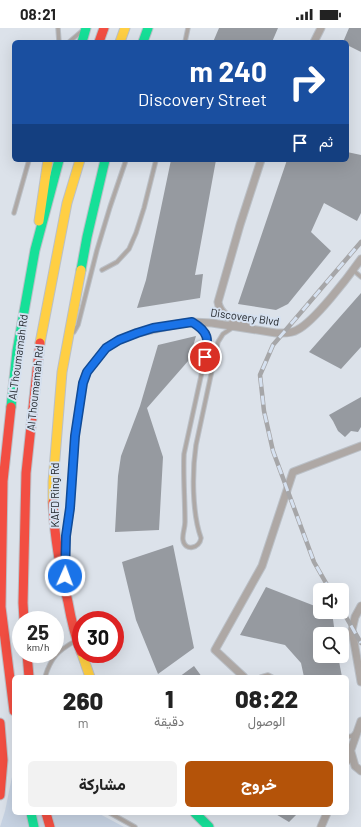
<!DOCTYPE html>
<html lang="ar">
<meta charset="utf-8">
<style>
body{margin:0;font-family:Barlow,Vazirmatn,sans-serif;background:#f2f2f2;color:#222;direction:rtl;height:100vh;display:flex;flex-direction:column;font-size:15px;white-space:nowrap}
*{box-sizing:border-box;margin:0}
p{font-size:13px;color:#767676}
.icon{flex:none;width:22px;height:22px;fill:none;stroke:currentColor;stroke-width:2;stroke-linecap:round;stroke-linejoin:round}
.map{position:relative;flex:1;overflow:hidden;direction:ltr}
.drawer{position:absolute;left:12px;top:647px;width:337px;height:140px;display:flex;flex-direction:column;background:#fff;border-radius:6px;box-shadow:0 4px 16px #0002;direction:rtl}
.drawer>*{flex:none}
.guide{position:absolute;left:12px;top:12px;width:337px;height:122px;border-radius:6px;box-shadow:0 4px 16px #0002;direction:rtl;background:#1a4fa0;color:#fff;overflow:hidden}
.buttons{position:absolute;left:313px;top:555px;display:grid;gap:8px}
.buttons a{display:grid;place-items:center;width:36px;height:36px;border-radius:6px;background:#fff;box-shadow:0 4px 16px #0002;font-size:20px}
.speed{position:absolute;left:12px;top:583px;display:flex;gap:8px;font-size:20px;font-weight:700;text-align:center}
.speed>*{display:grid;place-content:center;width:52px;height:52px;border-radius:50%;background:#fff;box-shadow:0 4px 16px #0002;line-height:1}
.speed small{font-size:10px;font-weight:400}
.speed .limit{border:6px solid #d22;background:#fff;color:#111}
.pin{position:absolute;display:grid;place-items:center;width:34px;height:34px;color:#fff;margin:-17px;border:2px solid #fff;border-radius:50%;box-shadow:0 1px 4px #0007}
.me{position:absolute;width:44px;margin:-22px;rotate:2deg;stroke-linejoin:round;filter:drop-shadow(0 0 3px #0008)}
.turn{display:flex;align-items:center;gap:14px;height:84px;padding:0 16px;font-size:18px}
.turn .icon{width:52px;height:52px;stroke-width:2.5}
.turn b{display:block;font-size:28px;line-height:34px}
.then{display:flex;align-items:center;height:38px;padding:0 16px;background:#0003;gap:8px;font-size:15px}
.eta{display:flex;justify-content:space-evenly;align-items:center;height:68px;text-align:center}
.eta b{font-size:24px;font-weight:800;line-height:28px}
.cta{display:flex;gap:8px;margin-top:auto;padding:8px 16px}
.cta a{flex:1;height:46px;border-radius:6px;background:#b45309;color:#fff;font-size:16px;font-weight:800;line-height:46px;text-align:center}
.cta a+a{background:#f2f2f2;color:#222}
.status{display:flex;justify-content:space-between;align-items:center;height:28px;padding:0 20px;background:#fff;direction:ltr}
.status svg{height:11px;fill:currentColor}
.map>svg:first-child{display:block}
</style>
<div class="status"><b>08:21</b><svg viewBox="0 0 49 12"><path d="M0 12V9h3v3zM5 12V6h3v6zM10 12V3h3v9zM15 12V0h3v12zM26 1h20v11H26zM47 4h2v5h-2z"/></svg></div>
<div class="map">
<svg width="361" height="799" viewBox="0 0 361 799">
<rect width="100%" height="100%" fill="#dce2ea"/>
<path fill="#c6d2e2" d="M 14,739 L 14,785 L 98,785 L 124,799 L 0,799 L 5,783 Z"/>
<path fill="#969aa0" d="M 219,0 L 278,0 L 272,14 L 213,14 Z
M 349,0 L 361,0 L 361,24 L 347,17 L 347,14 L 343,14 Z
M 347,124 L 361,127 L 361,185 L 357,193 L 324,175 L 311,204 L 331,223 L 288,276 L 276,282 L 238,276 L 287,132 L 347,132 Z
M 171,132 L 216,132 L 195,247 L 203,246 L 200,270 L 137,280 L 146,252 Z
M 361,265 L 361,319 L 341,341 L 309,324 Z
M 196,308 L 189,332 L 147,380 L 163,429 L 159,502 L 115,504 L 118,448 L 121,428 L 140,378 L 158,317 Z
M 361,369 L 361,399 L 358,404 L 351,403 L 345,409 L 338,403 L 333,393 L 329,387 Z
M 173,517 L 194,620 L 158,646 L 136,592 L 122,534 Z
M 266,559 L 320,580 L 320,584 L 332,584 L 335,606 L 320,606 L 320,628 L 338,628 L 342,649 L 304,649 L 301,635 L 285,617 L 240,607 Z
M 194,638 L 202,649 L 179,649 Z
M 274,785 L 298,785 L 289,794 Z"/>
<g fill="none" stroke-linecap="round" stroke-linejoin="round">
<defs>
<path id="lane" d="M 58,0 L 59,14
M 69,14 L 82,3
M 185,14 L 188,0
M 14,185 L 29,132
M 102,242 L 117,234 L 129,221 L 136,205 L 144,180 L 156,132
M 353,242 L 361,249
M 195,296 C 203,301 207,306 208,316 L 184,426 C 183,449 185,471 185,494 C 185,500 182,507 183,512 C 185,524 200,520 201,510 C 192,485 192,444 196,417 L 218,314 L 223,306 L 232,300
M 74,304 L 78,297 L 97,222 L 110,179 L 126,132
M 45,649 C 51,629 58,623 75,613
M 261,649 L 268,647 L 272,649
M 347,709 L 352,708 L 355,705
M 110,785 L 135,799"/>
<path id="street" d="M 314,14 L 321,0
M 247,298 C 235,293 220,288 218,274 L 240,197 L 261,132
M 65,548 L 66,508 L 70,481 L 75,408 L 83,355 L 87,344 L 97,331 L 106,320 L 119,312 L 137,305 L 178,296 L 192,294 L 212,295 L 276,305 C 283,305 291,306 297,302 C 314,294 349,248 361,231
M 361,578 L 355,589 L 352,602 L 361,654
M 244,649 L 215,622 L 262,538 L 293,444 L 361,418
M 351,724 L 355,738 L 361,743
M 347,733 L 361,693
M 321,799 L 327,785"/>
<path id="fast" d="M 82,14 L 86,0
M 143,14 L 148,0
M 81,242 L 87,209 L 105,132
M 11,379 L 17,323 L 35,222 L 59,132
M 31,785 L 34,799
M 195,785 L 209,799"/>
<path id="slow" d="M 120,14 L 125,0
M 39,193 L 48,132
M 40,315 L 67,175 L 80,132
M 53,474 L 53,454 L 62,344 L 81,242
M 82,626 L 90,649"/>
<path id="jam" d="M 99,14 L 104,0
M 11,379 L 3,453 L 1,579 L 14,683
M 53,474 C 54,508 60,541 68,574 C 71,591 75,608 81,624
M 24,592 L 23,575 L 26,445 L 40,315
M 27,626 L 29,649
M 0,695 L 3,732 L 0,767
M 46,785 L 50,799"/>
</defs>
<use href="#lane" stroke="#bbc0c7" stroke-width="5.5"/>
<use href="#street" stroke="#bbc0c7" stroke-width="9"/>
<use href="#fast" stroke="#bbc0c7" stroke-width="11"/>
<use href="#slow" stroke="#bbc0c7" stroke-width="11"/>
<use href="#jam" stroke="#bbc0c7" stroke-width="11"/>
<use href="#lane" stroke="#aea8a5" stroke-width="3.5"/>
<use href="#street" stroke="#aea8a5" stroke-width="7"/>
<use href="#fast" stroke="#16e098" stroke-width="9"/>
<use href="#slow" stroke="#ffcf43" stroke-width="9"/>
<use href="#jam" stroke="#f24e42" stroke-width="9"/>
<defs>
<path id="rail" d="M 330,562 L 314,534 L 273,423 L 264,383 L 260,347 L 273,317 L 361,214
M 342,582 L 361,615"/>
</defs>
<use href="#rail" stroke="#a6a6a8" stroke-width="4.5"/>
<use href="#rail" stroke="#d6e1f0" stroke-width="3" stroke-dasharray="9" stroke-linecap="butt"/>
</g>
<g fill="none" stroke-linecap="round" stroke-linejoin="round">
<defs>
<path id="route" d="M 65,548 L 66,508 L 70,480 L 75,408 L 83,355 L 87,344 L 106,320 L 119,312 L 137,305 L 153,300 L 192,294 C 209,304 209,311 205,329"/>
</defs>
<use href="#route" stroke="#114b97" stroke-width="10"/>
<use href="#route" stroke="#1a73e8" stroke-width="7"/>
</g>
<g text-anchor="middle" stroke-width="4" stroke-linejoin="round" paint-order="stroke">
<g font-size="11" fill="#22262b" stroke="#d6e1f0">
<text transform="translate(245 289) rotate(8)" y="4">Discovery Blvd</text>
<text transform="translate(18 329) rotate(-82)" y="4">ALThoumamah Rd</text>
<text transform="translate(35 360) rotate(-84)" y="4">Al Thoumamah Rd</text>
<text transform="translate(55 467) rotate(-90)" y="4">KAFD Ring Rd</text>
</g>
</g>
</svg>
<div class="buttons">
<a><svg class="icon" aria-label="sound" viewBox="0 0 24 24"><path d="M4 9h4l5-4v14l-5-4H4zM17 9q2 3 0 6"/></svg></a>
<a><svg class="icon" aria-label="search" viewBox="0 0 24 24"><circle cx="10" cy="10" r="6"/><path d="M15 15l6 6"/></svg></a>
</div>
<div class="speed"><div>25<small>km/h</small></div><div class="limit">30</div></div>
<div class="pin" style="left:205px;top:329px;background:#d93025"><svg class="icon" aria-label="arrive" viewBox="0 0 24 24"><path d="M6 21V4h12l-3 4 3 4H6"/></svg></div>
<svg class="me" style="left:65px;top:548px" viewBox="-20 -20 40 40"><circle r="17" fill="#1a73e8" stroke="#fff" stroke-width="3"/><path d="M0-11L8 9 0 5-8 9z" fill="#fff"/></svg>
<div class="guide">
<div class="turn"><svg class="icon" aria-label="right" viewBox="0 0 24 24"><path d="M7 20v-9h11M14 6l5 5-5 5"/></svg><div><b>240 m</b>Discovery Street</div></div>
<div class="then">ثم<svg class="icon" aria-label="arrive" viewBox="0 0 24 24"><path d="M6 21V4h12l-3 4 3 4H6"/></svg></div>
</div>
<section class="drawer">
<div class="eta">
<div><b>08:22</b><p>الوصول</p></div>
<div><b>1</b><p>دقيقة</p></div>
<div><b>260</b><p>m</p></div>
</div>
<div class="cta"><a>خروج</a><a>مشاركة</a></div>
</section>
</div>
